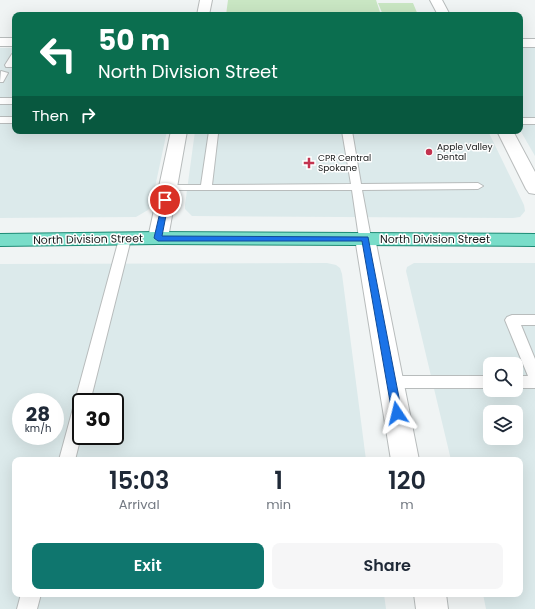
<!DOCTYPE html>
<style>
body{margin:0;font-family:Poppins,sans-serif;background:#f6f6f7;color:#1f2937;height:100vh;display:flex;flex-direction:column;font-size:15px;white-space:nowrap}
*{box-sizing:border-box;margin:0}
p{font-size:13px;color:#747a83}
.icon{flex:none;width:22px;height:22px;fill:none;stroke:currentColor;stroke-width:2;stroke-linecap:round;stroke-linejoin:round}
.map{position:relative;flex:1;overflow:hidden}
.details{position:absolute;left:12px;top:457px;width:511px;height:140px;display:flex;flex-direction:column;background:#fff;border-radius:8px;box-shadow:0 4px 16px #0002}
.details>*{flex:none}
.banner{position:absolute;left:12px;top:12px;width:511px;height:122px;border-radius:8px;box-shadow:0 4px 16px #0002;background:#0b6e4f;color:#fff;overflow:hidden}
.tools{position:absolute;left:483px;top:357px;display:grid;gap:8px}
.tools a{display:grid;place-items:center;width:40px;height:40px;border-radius:8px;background:#fff;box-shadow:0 4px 16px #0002;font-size:20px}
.speed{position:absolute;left:12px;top:393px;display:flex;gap:8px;font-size:20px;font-weight:700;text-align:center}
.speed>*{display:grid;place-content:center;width:52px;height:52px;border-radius:50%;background:#fff;box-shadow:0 4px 16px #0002;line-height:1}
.speed small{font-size:10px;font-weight:400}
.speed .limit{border:2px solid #111;border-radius:6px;background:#fff;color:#111}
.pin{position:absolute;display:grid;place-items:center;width:34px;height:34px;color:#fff;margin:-17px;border:2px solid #fff;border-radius:50%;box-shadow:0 1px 4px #0007}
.me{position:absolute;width:44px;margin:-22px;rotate:350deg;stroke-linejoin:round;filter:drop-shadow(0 0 3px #0008)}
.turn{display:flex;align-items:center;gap:14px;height:84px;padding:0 20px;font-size:18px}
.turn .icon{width:52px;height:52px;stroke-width:2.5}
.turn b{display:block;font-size:28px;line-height:34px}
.then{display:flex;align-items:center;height:38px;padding:0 20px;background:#0003;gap:8px;font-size:15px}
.eta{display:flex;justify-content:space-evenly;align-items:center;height:68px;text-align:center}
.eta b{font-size:24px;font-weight:600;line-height:28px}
.action{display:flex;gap:8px;margin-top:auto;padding:8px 20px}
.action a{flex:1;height:46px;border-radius:8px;background:#0f766e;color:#fff;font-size:16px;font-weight:600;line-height:46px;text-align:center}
.action a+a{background:#f6f6f7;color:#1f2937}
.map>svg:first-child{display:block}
</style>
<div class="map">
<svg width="535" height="609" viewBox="0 0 535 609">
<rect width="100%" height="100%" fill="#f0f4f4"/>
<path fill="#dceaeb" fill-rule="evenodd" d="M 0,48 L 15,48 L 15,131 L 167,131 L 151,206 L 148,210 L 136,217 L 0,218 Z
M 520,48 L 535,48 L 535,156 L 520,130 Z
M 195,131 L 488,131 L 524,205 L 525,211 L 520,217 L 513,218 L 192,216 L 185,209 L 185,205 Z
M 327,263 L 336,265 L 340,268 L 342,274 L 366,460 L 15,460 L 15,594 L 384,594 L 386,609 L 0,609 L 0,264 ZM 21,402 L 55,402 L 55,436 L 21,436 ZM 81,402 L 115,402 L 115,436 L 81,436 Z
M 414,263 L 535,263 L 535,609 L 486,609 L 483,594 L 520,594 L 520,460 L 451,460 L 406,271 L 407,267 ZM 490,364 L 516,364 L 516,390 L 490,390 ZM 490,412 L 516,412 L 516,438 L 490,438 Z"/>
<path fill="#c9e6c3" d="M 228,0 L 376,0 L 381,15 L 226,15 Z
M 378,3 L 413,3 L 418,15 L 383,15 Z"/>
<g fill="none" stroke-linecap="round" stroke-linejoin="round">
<defs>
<path id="lane" d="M 12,54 L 15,54 L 15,62 L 12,67 L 6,67 L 5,65 Z
M 1,71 L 8,73 L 3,82 L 0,82 Z
M 0,98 L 15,98 L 15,104 L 0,104 Z
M 0,117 L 15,117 L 15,123 L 0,123 Z
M 520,118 L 535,118 L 535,124 L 520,124 Z
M 209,131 L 221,131 L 218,134 L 212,185 L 351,184 L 342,131 L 352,131 L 361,184 L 478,183 L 483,186 L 478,189 L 362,190 L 371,238 L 365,242 L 359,238 L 352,190 L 164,190 L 163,188 L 168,185 L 201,185 Z
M 125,235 L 131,239 L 90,402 L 81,402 L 81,436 L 75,460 L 59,460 L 119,239 Z
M 512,315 L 535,315 L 535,325 L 521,325 L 535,359 L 535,388 L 516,388 L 516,376 L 528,376 L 505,320 L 507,317 Z
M 391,376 L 490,376 L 490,388 L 391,388 L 386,386 L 384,382 L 386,378 Z
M 21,594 L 41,594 L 37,609 L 17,609 Z"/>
<path id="street" d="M 200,0 L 212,0 L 209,15 L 197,15 Z
M 430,0 L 442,0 L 450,15 L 438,15 Z
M 0,38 L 15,38 L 15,46 L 0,46 Z
M 520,39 L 535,39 L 535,47 L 520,47 Z
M 171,131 L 187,131 L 168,238 L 165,242 L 158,244 L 151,242 L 148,238 Z
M 497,131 L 513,131 L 535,172 L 535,194 L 529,193 L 526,189 Z
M 365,232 L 372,234 L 375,238 L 419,460 L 391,460 L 355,238 L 358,234 Z
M 414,594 L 446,594 L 448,609 L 416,609 Z"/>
<path id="primary" d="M 158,232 L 535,234 L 535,246 L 158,244 L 0,246 L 0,234 Z"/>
</defs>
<use href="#lane" stroke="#b8bcbc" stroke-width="2"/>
<use href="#street" stroke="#b8bcbc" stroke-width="2"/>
<use href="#primary" stroke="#1d8b75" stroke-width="2"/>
<use href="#lane" fill="#fff" fill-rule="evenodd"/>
<use href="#street" fill="#fff" fill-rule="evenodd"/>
<use href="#primary" fill="#79ddc9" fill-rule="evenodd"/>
</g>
<path fill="#1a73e8" stroke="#114b97" d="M 163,199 L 169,200 L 162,236 L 368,237 L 402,413 L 401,416 L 393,416 L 392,413 L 362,241 L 158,241 L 154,238 Z"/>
<g fill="#c3334f" stroke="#fff" stroke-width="1.5">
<circle cx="429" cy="152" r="4"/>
<path d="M307 157h4v4h4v4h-4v4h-4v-4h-4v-4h4z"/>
</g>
<g text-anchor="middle" stroke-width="3" stroke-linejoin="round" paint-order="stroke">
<g font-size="9" fill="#191b1b" stroke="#fff" text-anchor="start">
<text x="437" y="150">Apple Valley<tspan x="437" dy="10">Dental</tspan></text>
<text x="318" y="161">CPR Central<tspan x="318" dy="10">Spokane</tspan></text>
</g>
<g font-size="11" fill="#191b1b" stroke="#fff">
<text transform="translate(88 239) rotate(-1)" y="4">North Division Street</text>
<text x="435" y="243">North Division Street</text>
</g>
</g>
</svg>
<div class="tools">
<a><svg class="icon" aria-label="search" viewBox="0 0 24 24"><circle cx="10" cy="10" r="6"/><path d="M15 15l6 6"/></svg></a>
<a><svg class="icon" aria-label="layers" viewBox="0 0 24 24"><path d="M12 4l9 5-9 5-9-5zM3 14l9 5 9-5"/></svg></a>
</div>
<div class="speed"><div>28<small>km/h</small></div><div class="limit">30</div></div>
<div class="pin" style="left:165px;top:200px;background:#d93025"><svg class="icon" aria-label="arrive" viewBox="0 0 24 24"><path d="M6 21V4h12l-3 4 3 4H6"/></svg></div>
<svg class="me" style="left:397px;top:413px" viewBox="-20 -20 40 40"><path d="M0-17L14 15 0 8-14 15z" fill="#1a73e8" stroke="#fff" stroke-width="4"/></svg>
<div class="banner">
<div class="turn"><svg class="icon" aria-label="left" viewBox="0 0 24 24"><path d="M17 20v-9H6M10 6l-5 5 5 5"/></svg><div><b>50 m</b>North Division Street</div></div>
<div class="then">Then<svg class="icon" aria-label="right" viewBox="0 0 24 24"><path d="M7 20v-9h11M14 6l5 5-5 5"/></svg></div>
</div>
<section class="details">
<div class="eta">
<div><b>15:03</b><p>Arrival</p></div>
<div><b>1</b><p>min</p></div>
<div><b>120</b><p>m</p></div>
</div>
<div class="action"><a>Exit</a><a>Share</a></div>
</section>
</div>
